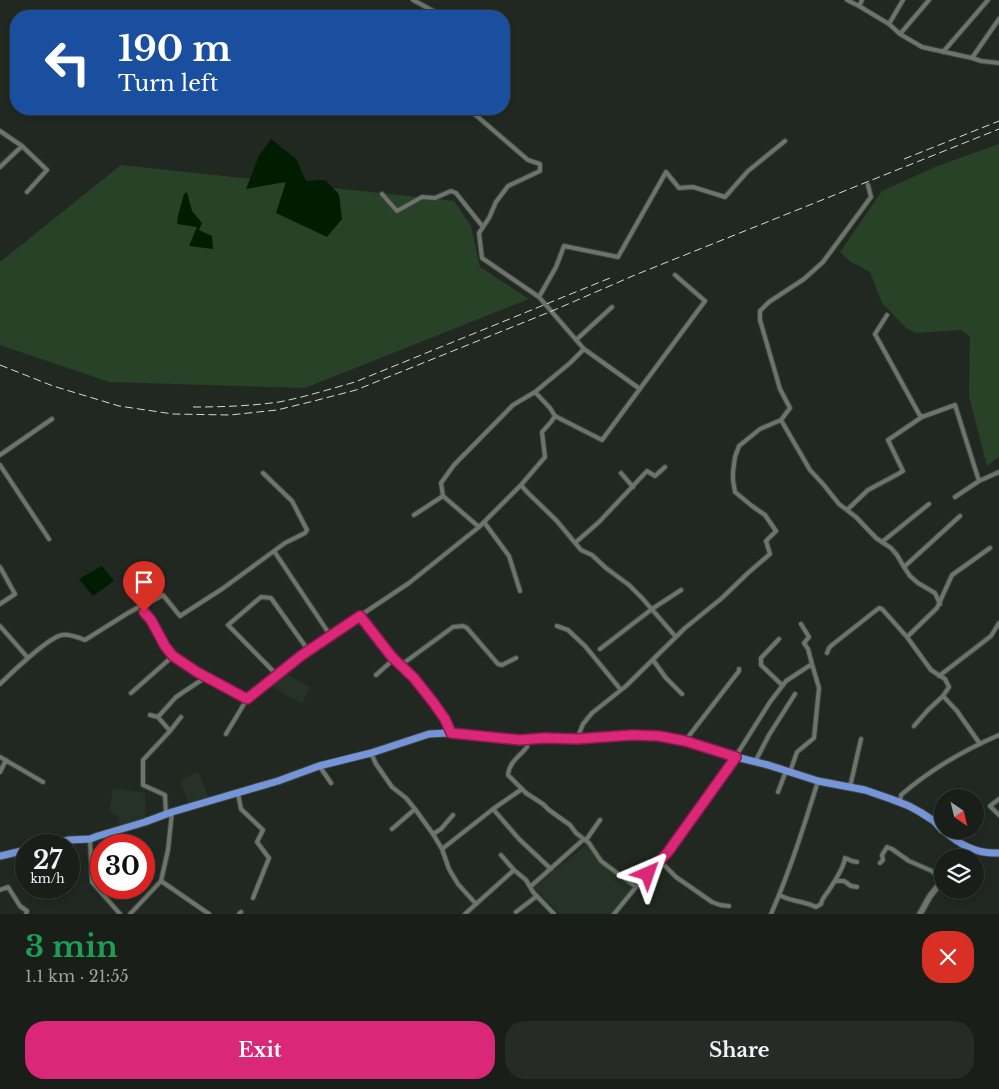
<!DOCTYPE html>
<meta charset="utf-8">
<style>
body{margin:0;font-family:"Libre Baskerville",serif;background:#262b26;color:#f1f3f6;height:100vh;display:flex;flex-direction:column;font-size:19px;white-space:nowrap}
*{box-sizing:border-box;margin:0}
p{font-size:16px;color:#9fa2a2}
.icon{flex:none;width:28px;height:28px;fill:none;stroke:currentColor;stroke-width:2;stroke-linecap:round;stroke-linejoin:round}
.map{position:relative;height:914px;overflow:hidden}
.details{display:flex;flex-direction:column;background:#191e19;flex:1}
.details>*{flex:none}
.banner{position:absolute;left:10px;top:10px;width:500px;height:105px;border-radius:20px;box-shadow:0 2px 8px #0003,0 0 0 1px #373c38;background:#1a4fa0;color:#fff;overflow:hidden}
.needle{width:32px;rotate:145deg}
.fabs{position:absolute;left:934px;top:789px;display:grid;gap:10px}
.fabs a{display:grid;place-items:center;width:50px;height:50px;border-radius:50%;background:#191e19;box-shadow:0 2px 8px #0003,0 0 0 1px #373c38;font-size:25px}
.speed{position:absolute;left:15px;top:834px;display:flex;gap:10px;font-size:25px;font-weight:700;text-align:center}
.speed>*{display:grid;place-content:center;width:65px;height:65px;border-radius:50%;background:#191e19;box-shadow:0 2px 8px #0003,0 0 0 1px #373c38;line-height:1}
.speed small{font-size:12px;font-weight:400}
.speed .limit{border:8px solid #d22;background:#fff;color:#111}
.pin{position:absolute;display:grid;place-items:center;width:42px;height:42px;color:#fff;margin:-51px -21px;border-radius:50% 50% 50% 0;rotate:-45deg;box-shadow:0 0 5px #0007}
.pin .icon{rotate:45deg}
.me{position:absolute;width:55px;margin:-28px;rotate:43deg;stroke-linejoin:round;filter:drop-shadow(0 0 4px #0008)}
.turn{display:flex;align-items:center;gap:18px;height:105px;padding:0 25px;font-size:22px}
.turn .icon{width:65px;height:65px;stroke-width:2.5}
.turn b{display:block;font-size:35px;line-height:42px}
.round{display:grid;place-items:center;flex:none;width:52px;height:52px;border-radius:20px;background:#262b26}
.headline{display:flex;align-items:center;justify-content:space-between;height:85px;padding:0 25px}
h1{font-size:30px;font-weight:700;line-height:38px;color:#1e9e55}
.button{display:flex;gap:10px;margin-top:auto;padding:10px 25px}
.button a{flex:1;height:58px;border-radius:20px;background:#db2777;color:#fff;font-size:20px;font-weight:700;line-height:58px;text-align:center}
.button a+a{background:#262b26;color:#f1f3f6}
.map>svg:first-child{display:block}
</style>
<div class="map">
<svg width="999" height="914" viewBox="0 0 999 914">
<rect width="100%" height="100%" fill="#212821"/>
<path fill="#263226" d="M 283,672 L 310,687 L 302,704 L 268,684 Z
M 196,772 L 200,774 L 209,800 L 190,807 L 180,781 Z
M 113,788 L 145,793 L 145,822 L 121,830 L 118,816 L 109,811 Z
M 588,844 L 598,860 L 633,887 L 610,914 L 560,914 L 533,887 Z"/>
<path fill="#274227" d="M 999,144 L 999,457 L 987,466 L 969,396 L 970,337 L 961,330 L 916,333 L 906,328 L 882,303 L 870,272 L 851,262 L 840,252 L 882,191 L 935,167 Z
M 121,165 L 454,201 L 471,226 L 480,267 L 529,299 L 305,388 L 109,382 L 0,345 L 0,262 Z"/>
<path fill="#001d01" d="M 271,139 L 296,159 L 306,181 L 325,180 L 339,194 L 342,219 L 327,237 L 276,213 L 286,182 L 246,189 L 259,156 Z
M 187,192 L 192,211 L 202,223 L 199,230 L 212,236 L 213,249 L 189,246 L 197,227 L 177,224 L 178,216 L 184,194 Z
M 102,566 L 114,581 L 93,596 L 79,579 Z"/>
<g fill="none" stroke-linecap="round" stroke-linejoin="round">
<defs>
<path id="minor" d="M 413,0 L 443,16
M 847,0 L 859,6
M 862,0 L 859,6 L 889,24 L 900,34
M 929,0 L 900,34 L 922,47 L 972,58 L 999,19
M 889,24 L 903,0
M 943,52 L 988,0
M 972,58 L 981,61 L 999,63
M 472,109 L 471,111 L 528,160 L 540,164 L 540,171 L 508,186 L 496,202 L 489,218 L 479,233 L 482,258 L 539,297 L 584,349 L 570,363 L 535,392 L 513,405 L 454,465 L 441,483 L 443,496 L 479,527
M 0,131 L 22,146 L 47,170 L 27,192
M 0,167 L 22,146
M 868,185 L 871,197 L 823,262 L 804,279 L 769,302 L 760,311 L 760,320 L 780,389 L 790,408 L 781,420 L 810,470 L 823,484 L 839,504 L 856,517 L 876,538 L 891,548 L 897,555 L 904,567 L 960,516
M 382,194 L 397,211 L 422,197 L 435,198 L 451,191 L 456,193 L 483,227
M 539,297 L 556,267 L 564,246 L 618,257 L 666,172 L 679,188 L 693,187 L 725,197 L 748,171 L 785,141
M 887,315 L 875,334 L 919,414 L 922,417 L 955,405 L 979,481
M 576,340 L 612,307
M 584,349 L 640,389
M 535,392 L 550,408 L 555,416 L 551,422 L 542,432 L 545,457 L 521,485 L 527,492 L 556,520 L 581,550 L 592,555 L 606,568 L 629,585 L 642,598 L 676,637
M 555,416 L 602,440 L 705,301 L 675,275
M 0,455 L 52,419
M 0,465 L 49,539
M 621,473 L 633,487
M 955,497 L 979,481 L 999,472
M 847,510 L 868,490 L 898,474 L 903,471 L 888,440 L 922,417
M 414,515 L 443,496
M 484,522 L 509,556 L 520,591
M 882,542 L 929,504
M 575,543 L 599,522 L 647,471 L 655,476 L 665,467
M 274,551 L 330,635
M 0,567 L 15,594 L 0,604
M 904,567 L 910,576 L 918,583 L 935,593 L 940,604
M 140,608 L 163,595 L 180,616 L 222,589 L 285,543 L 305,533 L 307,530 L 292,501 L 263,473
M 360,616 L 392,657 L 414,678 L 433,702 L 445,719 L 451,733
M 801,624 L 809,637 L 804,643 L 808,649 L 812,664
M 0,626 L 28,658
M 557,626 L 568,630 L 585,646 L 621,690
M 779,639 L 761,658 L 761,665 L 782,685
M 600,649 L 652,609 L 681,590
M 827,653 L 829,648 L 832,645 L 879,608 L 882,609 L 907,637
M 653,660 L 666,678 L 682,694
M 401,665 L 453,627 L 463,626 L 467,628 L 498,664 L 502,665 L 516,658
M 276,674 L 228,625 L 261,597 L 271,598 L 308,650
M 376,675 L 394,659
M 939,676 L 991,636 L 999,623
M 0,684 C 11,673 49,637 62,635 C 70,634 77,637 85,640 L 128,613 L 139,607 C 154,620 159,641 172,655 C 177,660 183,663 189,666 C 207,678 227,688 247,699 L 301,655 L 409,583 L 479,527 L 521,485
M 131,693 L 173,656
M 943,696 L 957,711 L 980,744
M 150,715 L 158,717 L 170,731 L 143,760 L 143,785 L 165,795 L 166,815
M 158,717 L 176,697 L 206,677
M 914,726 L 928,710 L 943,696 L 949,687 L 945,679 L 931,670 L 907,637 L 937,608 L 952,575 L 990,548
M 170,731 L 181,717
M 226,734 L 247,699
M 577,739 L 583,724 L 592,713 L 626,686 L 685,628 L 722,598 L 749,572 L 770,554 L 766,541 L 776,531 L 765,515 L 752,506 L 735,492 L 733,480 L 733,472 L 735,457 L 739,446 L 760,429 L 781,420
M 528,740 L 527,747 C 520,756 509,762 508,775 L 526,793 L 543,804 L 549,810 L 570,825 L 576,833 L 589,843 L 601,861 L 636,887
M 685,741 L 739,671 L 739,669
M 371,753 L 376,764 L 392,787 L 406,798 L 415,809 L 433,834 L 442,849 L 449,869 L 458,884 L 476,904 L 465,914
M 0,757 L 43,782
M 755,762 L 769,735 L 795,694
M 320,767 L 331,783
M 0,772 L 6,760
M 850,787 L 861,739
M 522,789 L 493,809 L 519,839 L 551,869
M 778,792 L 786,771
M 238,793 L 241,809 L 263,830 L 257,842 L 269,858 L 253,898
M 999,799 L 990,806 L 999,815
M 900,802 L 901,795 C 930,770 964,750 999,735
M 172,812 L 168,850 L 161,881 L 209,914
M 392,829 L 415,809
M 433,834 L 441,829 L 453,815
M 90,839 L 92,882 L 120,914
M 586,840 L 600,820
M 442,849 L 493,809
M 501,855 L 514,870
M 660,861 L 676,877 L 712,902 L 720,905 L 729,906
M 880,863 L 883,860 L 882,855 L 887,847 L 892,849 L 909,861 L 932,871 L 942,880
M 835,881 L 844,881 L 851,886 L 857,887
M 530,887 L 584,839
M 0,890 L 8,887 L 20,906 L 27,911 L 26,914
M 780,895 C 787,901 805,901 816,907 L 821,904 C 822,898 826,895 829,890 C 834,882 844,868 845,858 L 852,861 L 857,862
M 476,904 L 514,870 L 526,880 L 533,892 L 554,914
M 516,912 L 537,896
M 130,914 L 161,881
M 239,914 L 241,912
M 614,914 L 636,887 L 668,852 L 722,778 L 770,702 L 786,681 L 812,664 L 819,688 L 814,738 L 797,752 L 790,772
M 771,914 C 790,871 804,826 818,781"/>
<path id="secondary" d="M 962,858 L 970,849
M 920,914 L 930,896 L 942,881"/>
<path id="trunk" d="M 943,830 C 960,845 976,854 999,853
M 48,845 L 69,840 L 90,839 L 98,836 L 145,822 L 172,812 L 278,781 L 319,766 L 371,753 L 429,734 L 447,733 L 469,734 L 520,740 L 544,738 L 577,739 L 632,735 L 659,736 L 685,741 L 736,757 L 768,765 L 818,781 L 865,790 L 891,799 L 909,806 L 920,812 L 934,821 L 942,830
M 0,856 L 26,850"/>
</defs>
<use href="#minor" stroke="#3c423c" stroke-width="6"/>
<use href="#secondary" stroke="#3c423c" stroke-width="8"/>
<use href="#trunk" stroke="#3c423c" stroke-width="9"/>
<use href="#minor" stroke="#6c746b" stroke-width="4"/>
<use href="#secondary" stroke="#6c746b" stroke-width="5.5"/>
<use href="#trunk" stroke="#7695d8" stroke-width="7"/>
<path stroke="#d5dad5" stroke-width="1" stroke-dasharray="8 4" stroke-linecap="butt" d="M 904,159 L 999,121
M 0,365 L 53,386 L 119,406 L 173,414 L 230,415 L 277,410 L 314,401 L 356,390 L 552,311 L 635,275 L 999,129
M 193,407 C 222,407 250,406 279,402 C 305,397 330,389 355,382 L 610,278"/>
</g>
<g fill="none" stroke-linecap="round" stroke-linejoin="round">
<defs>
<path id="route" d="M 144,612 L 151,620 L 165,646 L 173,656 L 197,672 L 247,699 L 302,655 L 360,616 L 392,657 L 414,678 L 433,702 L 445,719 L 451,733 L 520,740 L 544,738 L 577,739 L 632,735 L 659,736 L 685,741 L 736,757 L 668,852 L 648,874"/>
</defs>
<use href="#route" stroke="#8e194d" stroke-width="12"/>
<use href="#route" stroke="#db2777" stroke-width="9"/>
</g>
</svg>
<div class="fabs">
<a><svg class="needle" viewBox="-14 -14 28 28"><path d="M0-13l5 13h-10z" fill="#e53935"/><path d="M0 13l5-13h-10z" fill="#9fa2a2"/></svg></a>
<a><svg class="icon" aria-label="layers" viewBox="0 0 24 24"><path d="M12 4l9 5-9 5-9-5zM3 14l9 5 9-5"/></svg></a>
</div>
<div class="speed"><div>27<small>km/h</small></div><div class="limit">30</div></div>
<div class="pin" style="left:144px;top:612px;background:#d93025"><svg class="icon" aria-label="arrive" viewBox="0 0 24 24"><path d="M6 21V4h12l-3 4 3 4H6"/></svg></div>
<svg class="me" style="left:648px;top:874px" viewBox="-20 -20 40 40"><path d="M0-17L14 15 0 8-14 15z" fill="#db2777" stroke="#fff" stroke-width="4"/></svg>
<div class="banner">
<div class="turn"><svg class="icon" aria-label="left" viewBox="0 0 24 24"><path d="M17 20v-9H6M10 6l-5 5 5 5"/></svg><div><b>190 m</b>Turn left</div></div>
</div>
</div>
<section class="details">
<div class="headline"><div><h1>3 min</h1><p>1.1 km · 21:55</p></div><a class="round" style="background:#d93025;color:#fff"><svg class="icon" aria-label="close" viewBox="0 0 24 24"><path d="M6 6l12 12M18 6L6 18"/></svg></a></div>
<div class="button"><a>Exit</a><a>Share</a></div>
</section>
